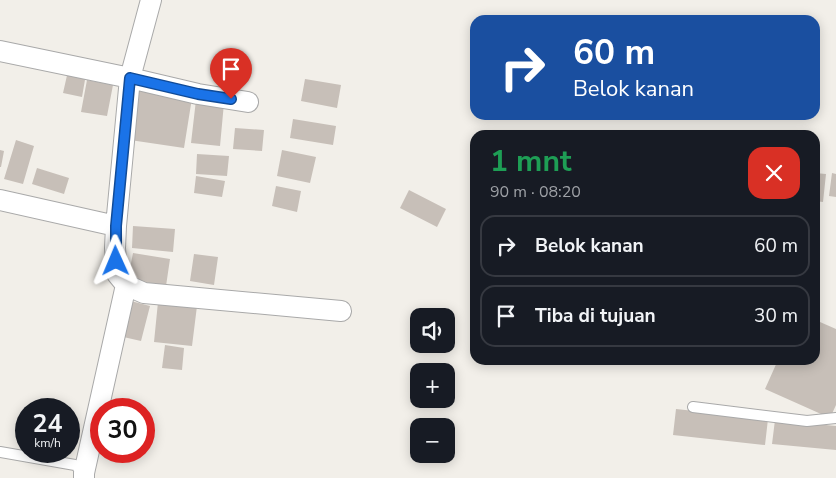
<!DOCTYPE html>
<html lang="id">
<meta charset="utf-8">
<style>
body{margin:0;font-family:"Nunito Sans",sans-serif;background:#242831;color:#f1f3f6;height:100vh;display:flex;flex-direction:column;font-size:19px;white-space:nowrap}
*{box-sizing:border-box;margin:0}
p{font-size:16px;color:#9ea1a6}
.icon{flex:none;width:28px;height:28px;fill:none;stroke:currentColor;stroke-width:2;stroke-linecap:round;stroke-linejoin:round}
.map{position:relative;flex:1;overflow:hidden}
.side{position:absolute;left:470px;top:130px;width:350px;height:235px;display:flex;flex-direction:column;background:#171b24;border-radius:15px;box-shadow:0 2px 12px #0003}
.side>*{flex:none}
.guide{position:absolute;left:470px;top:15px;width:350px;height:105px;border-radius:15px;box-shadow:0 2px 12px #0003;background:#1a4fa0;color:#fff;overflow:hidden}
.controls{position:absolute;left:410px;top:308px;display:grid;gap:10px}
.controls a{display:grid;place-items:center;width:45px;height:45px;border-radius:10px;background:#171b24;box-shadow:0 2px 12px #0003;font-size:25px}
.speed{position:absolute;left:15px;top:398px;display:flex;gap:10px;font-size:25px;font-weight:700;text-align:center}
.speed>*{display:grid;place-content:center;width:65px;height:65px;border-radius:50%;background:#171b24;box-shadow:0 2px 12px #0003;line-height:1}
.speed small{font-size:12px;font-weight:400}
.speed .limit{border:8px solid #d22;background:#fff;color:#111}
.pin{position:absolute;display:grid;place-items:center;width:42px;height:42px;color:#fff;margin:-51px -21px;border-radius:50% 50% 50% 0;rotate:-45deg;box-shadow:0 0 5px #0007}
.pin .icon{rotate:45deg}
.me{position:absolute;width:55px;margin:-28px;rotate:359deg;stroke-linejoin:round;filter:drop-shadow(0 0 4px #0008)}
.turn{display:flex;align-items:center;gap:18px;height:105px;padding:0 20px;font-size:22px}
.turn .icon{width:65px;height:65px;stroke-width:2.5}
.turn b{display:block;font-size:35px;line-height:42px}
.round{display:grid;place-items:center;flex:none;width:52px;height:52px;border-radius:15px;background:#242831}
.headline{display:flex;align-items:center;justify-content:space-between;height:85px;padding:0 20px}
h1{font-size:30px;font-weight:700;line-height:38px;color:#1e9e55}
ul{padding:0;list-style:none}
li{display:flex;align-items:center;gap:15px;height:62px;margin:0 10px 8px;padding:0 10px;border:2px solid #363941;border-radius:15px}
li div{flex:1}
li b{display:block;font-size:19px}
li em{font-style:normal}
.map>svg:first-child{display:block}
</style>
<div class="map">
<svg width="836" height="478" viewBox="0 0 836 478">
<rect width="100%" height="100%" fill="#f2efe9"/>
<path fill="#c7bfb8" d="M 68,71 L 86,74 L 82,97 L 63,93 Z
M 305,79 L 341,85 L 337,108 L 301,101 Z
M 87,80 L 113,85 L 107,116 L 81,112 Z
M 138,89 L 192,98 L 184,148 L 130,140 Z
M 196,100 L 224,103 L 220,146 L 191,143 Z
M 293,119 L 336,126 L 333,145 L 290,138 Z
M 235,128 L 264,130 L 262,151 L 233,149 Z
M 16,140 L 34,146 L 23,184 L 4,179 Z
M 0,150 L 4,151 L 1,167 L 0,167 Z
M 282,150 L 316,157 L 310,183 L 277,176 Z
M 197,154 L 229,156 L 227,176 L 196,174 Z
M 37,168 L 69,178 L 64,194 L 32,184 Z
M 815,173 L 826,174 L 823,202 L 815,201 Z
M 832,173 L 836,174 L 836,197 L 829,196 Z
M 196,176 L 225,181 L 222,197 L 194,193 Z
M 276,186 L 301,191 L 297,212 L 272,206 Z
M 409,190 L 446,209 L 437,227 L 400,208 Z
M 133,226 L 175,229 L 173,252 L 132,248 Z
M 133,253 L 170,259 L 166,286 L 128,279 Z
M 194,254 L 218,257 L 214,285 L 190,281 Z
M 815,264 L 820,264 L 818,281 L 815,281 Z
M 127,300 L 150,306 L 141,341 L 119,336 Z
M 158,302 L 197,306 L 192,346 L 154,342 Z
M 820,322 L 836,329 L 836,405 L 830,418 L 765,389 L 778,360 L 815,360 L 815,333 Z
M 165,345 L 184,348 L 182,370 L 162,368 Z
M 676,409 L 768,419 L 765,445 L 673,435 Z
M 775,420 L 836,426 L 836,450 L 772,444 Z"/>
<g fill="none" stroke-linecap="round" stroke-linejoin="round">
<defs>
<path id="lane" d="M 693,407 L 807,421 L 836,418
M 0,452 L 75,465 L 84,473"/>
<path id="street" d="M 151,0 L 130,78 L 116,226 L 115,248 L 117,274 L 126,285 L 144,293 L 341,311
M 0,51 L 130,78 L 198,94 L 248,102
M 0,200 L 116,226
M 84,478 L 84,473 L 126,285"/>
</defs>
<use href="#lane" stroke="#a9a9a9" stroke-width="12"/>
<use href="#street" stroke="#a9a9a9" stroke-width="22"/>
<use href="#lane" stroke="#fff" stroke-width="10"/>
<use href="#street" stroke="#fff" stroke-width="20"/>
</g>
<g fill="none" stroke-linecap="round" stroke-linejoin="round">
<defs>
<path id="route" d="M 116,261 L 116,226 L 130,78 L 198,94 L 231,99"/>
</defs>
<use href="#route" stroke="#114b97" stroke-width="12"/>
<use href="#route" stroke="#1a73e8" stroke-width="9"/>
</g>
</svg>
<div class="controls">
<a><svg class="icon" aria-label="sound" viewBox="0 0 24 24"><path d="M4 9h4l5-4v14l-5-4H4zM17 9q2 3 0 6"/></svg></a>
<a>+</a>
<a>−</a>
</div>
<div class="speed"><div>24<small>km/h</small></div><div class="limit">30</div></div>
<div class="pin" style="left:231px;top:99px;background:#d93025"><svg class="icon" aria-label="arrive" viewBox="0 0 24 24"><path d="M6 21V4h12l-3 4 3 4H6"/></svg></div>
<svg class="me" style="left:116px;top:261px" viewBox="-20 -20 40 40"><path d="M0-17L14 15 0 8-14 15z" fill="#1a73e8" stroke="#fff" stroke-width="4"/></svg>
<div class="guide">
<div class="turn"><svg class="icon" aria-label="right" viewBox="0 0 24 24"><path d="M7 20v-9h11M14 6l5 5-5 5"/></svg><div><b>60 m</b>Belok kanan</div></div>
</div>
<section class="side">
<div class="headline"><div><h1>1 mnt</h1><p>90 m · 08:20</p></div><a class="round" style="background:#d93025;color:#fff"><svg class="icon" aria-label="close" viewBox="0 0 24 24"><path d="M6 6l12 12M18 6L6 18"/></svg></a></div>
<ul>
<li><svg class="icon" aria-label="right" viewBox="0 0 24 24"><path d="M7 20v-9h11M14 6l5 5-5 5"/></svg><div><b>Belok kanan</b></div><em>60 m</em></li>
<li><svg class="icon" aria-label="arrive" viewBox="0 0 24 24"><path d="M6 21V4h12l-3 4 3 4H6"/></svg><div><b>Tiba di tujuan</b></div><em>30 m</em></li>
</ul>
</section>
</div>
